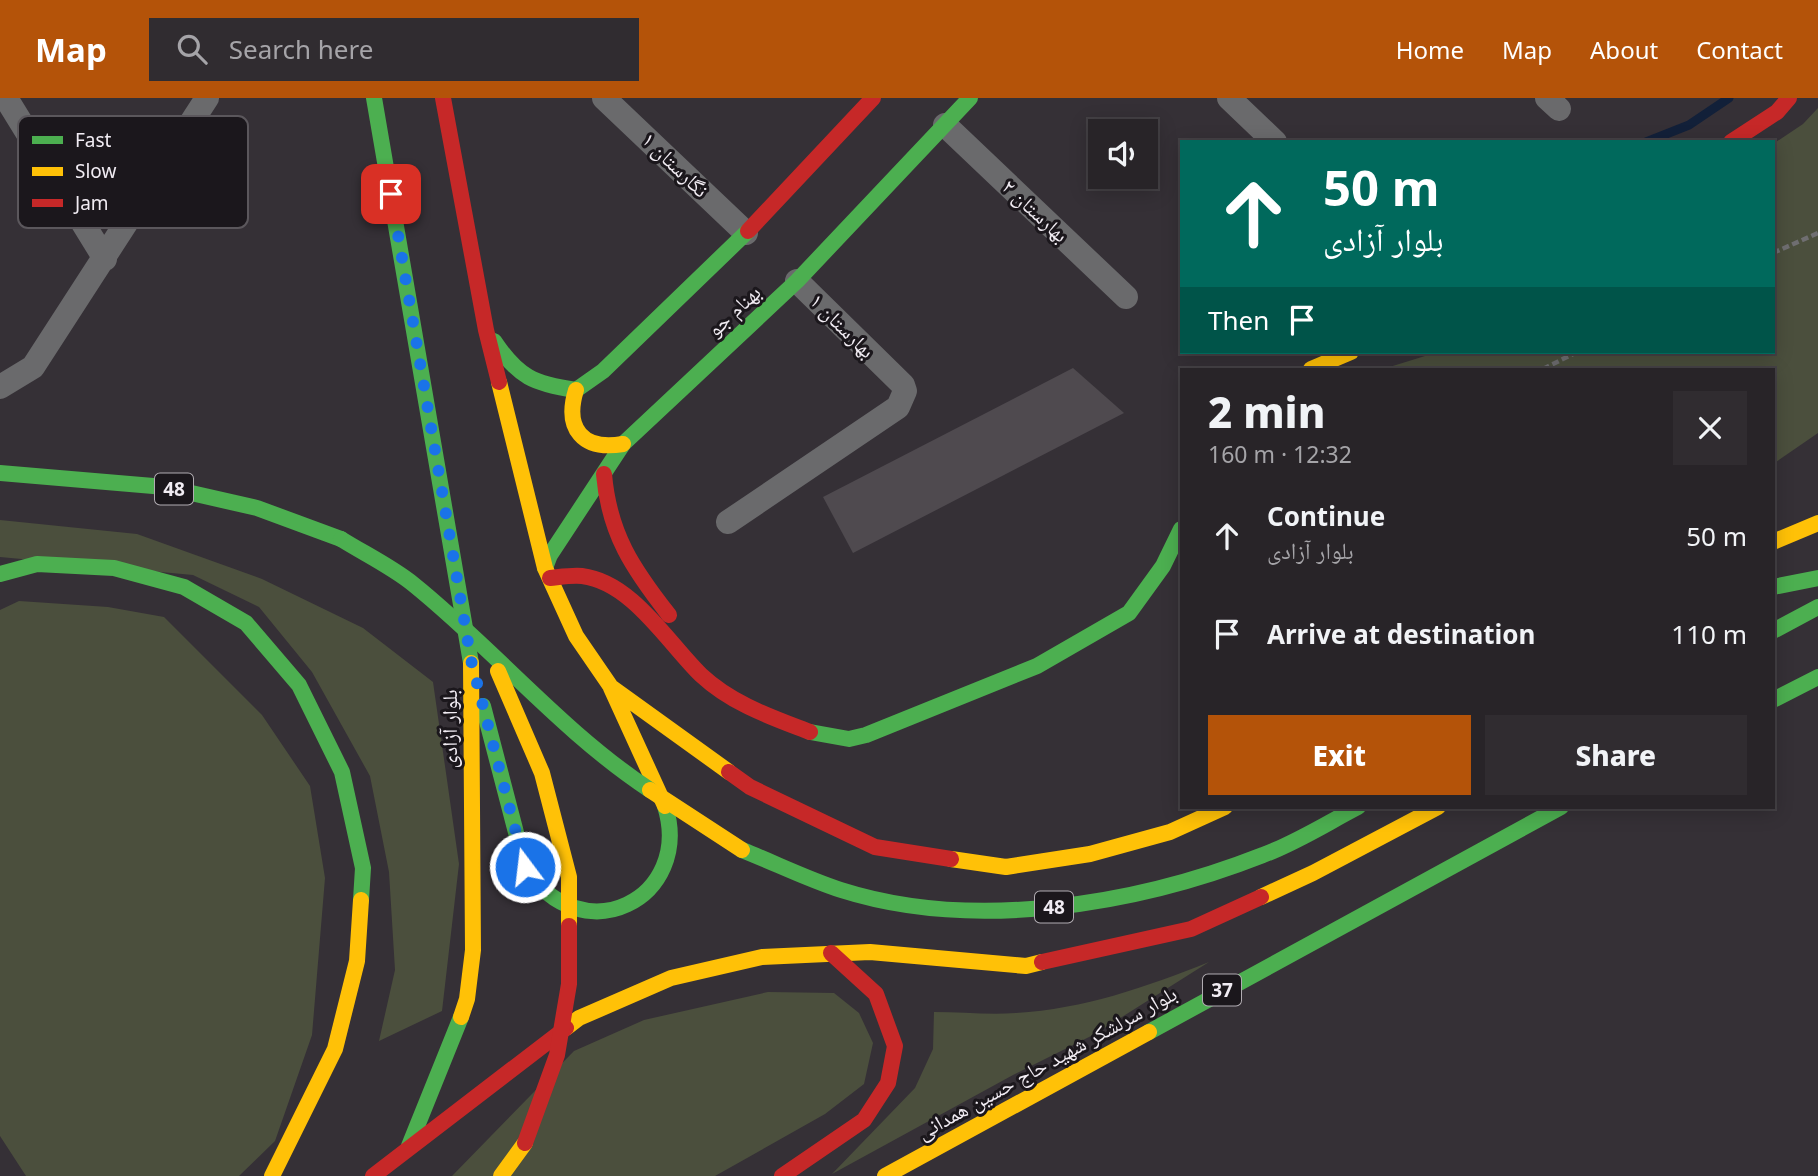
<!DOCTYPE html>
<meta charset="utf-8">
<style>
body{margin:0;font-family:"Noto Sans","Noto Naskh Arabic",sans-serif;background:#302c30;color:#f1f3f6;height:100vh;display:flex;flex-direction:column;font-size:26px;white-space:nowrap}
*{box-sizing:border-box;margin:0}
p{font-size:23px;color:#a5a4a8}
.icon{flex:none;width:38px;height:38px;fill:none;stroke:currentColor;stroke-width:2;stroke-linecap:round;stroke-linejoin:round}
.map{position:relative;flex:1;overflow:hidden}
.drawer{position:absolute;left:1180px;top:270px;width:595px;height:441px;display:flex;flex-direction:column;background:#282428;border-radius:0px;box-shadow:0 4px 18px #0003,0 0 0 2px #444145}
.drawer>*{flex:none}
.hud{position:absolute;left:1180px;top:42px;width:595px;height:214px;border-radius:0px;box-shadow:0 4px 18px #0003,0 0 0 2px #444145;background:#00695c;color:#fff;overflow:hidden}
.fabs{position:absolute;left:1088px;top:21px;display:grid;gap:14px}
.fabs a{display:grid;place-items:center;width:70px;height:70px;border-radius:0px;background:#282428;box-shadow:0 4px 18px #0003,0 0 0 2px #444145;font-size:35px}
.pin{position:absolute;display:grid;place-items:center;width:60px;height:60px;color:#fff;margin:-30px;border-radius:14px;box-shadow:0 4px 10px #0006}
.me{position:absolute;width:77px;margin:-38px;rotate:345deg;stroke-linejoin:round;filter:drop-shadow(0 0 5px #0008)}
.turn{display:flex;align-items:center;gap:24px;height:147px;padding:0 28px;font-size:32px}
.turn .icon{width:91px;height:91px;stroke-width:2.5}
.turn b{display:block;font-size:49px;line-height:60px}
.then{display:flex;align-items:center;height:66px;padding:0 28px;background:#0003;gap:14px;font-size:26px}
.round{display:grid;place-items:center;flex:none;width:74px;height:74px;border-radius:0px;background:#302c30}
.headline{display:flex;align-items:center;justify-content:space-between;height:119px;padding:0 28px}
h1{font-size:42px;font-weight:800;line-height:52px}
.primary-button{display:flex;gap:14px;margin-top:auto;padding:14px 28px}
.primary-button a{flex:1;height:80px;border-radius:0px;background:#b45309;color:#fff;font-size:28px;font-weight:800;line-height:80px;text-align:center}
.primary-button a+a{background:#302c30;color:#f1f3f6}
ul{padding:0;list-style:none}
li{display:flex;align-items:center;gap:21px;height:98px;padding:0 28px}
li div{flex:1}
li b{display:block;font-size:26px}
li em{font-style:normal}
header{display:flex;align-items:center;gap:42px;box-sizing:border-box;height:98px;padding:0 35px;background:#b45309;color:#fff}
header strong{font-size:33px}
nav{display:flex;gap:38px;margin-inline-start:auto;font-size:24px}
.search{width:490px;height:63px;background:#302c30;display:flex;align-items:center;gap:18px;box-sizing:border-box;padding:0 24px;border-radius:0px;color:#a5a4a8;font-size:26px}
.map>svg:first-child{display:block}
</style>
<header>
<strong>Map</strong>
<div class="search"><svg class="icon" aria-label="search" viewBox="0 0 24 24"><circle cx="10" cy="10" r="6"/><path d="M15 15l6 6"/></svg>Search here</div>
<nav><a>Home</a><a>Map</a><a>About</a><a>Contact</a></nav>
</header>
<div class="map">
<svg width="1818" height="1078" viewBox="0 0 1818 1078">
<rect width="100%" height="100%" fill="#353036"/>
<path fill="#4b4f3d" d="M 1818,10 L 1818,335 L 1773,366 L 1773,271 L 1383,271 L 1438,254 L 1773,254 L 1773,46 L 1803,26 Z
M 0,422 L 137,436 L 262,481 L 363,530 L 433,584 L 459,766 L 442,913 L 379,943 L 395,872 L 389,774 L 370,678 L 312,574 L 259,509 L 193,477 L 0,459 Z
M 19,503 L 108,509 L 164,519 L 262,617 L 310,688 L 325,780 L 312,937 L 275,1043 L 239,1078 L 26,1078 L 0,1038 L 0,512 Z
M 1209,864 L 1095,936 L 1013,977 L 832,1076 L 915,990 L 933,951 L 934,914 C 961,914 989,917 1016,915 C 1084,911 1146,889 1209,864 Z
M 768,894 L 834,895 L 859,915 L 873,945 L 864,986 L 825,1016 L 715,1078 L 452,1078 L 574,953 L 644,922 Z"/>
<g fill="none" stroke-linecap="round" stroke-linejoin="round">
<path stroke="#122039" stroke-width="9" d="M 1646,44 L 1689,27 L 1729,0"/>
</g>
<path fill="#4f4a4f" d="M 1073,270 L 1124,315 L 853,455 L 823,399 Z"/>
<g fill="none" stroke-linecap="round" stroke-linejoin="round">
<path stroke="#6f6e71" stroke-width="4.5" stroke-dasharray="7 3.5" stroke-linecap="butt" d="M 1773,155 L 1818,135
M 1543,271 L 1577,254"/>
<path stroke="#6a6a6c" stroke-width="24" d="M 6,0 L 105,161
M 604,0 L 746,135
M 1229,0 L 1275,44
M 1547,0 L 1559,11
M 945,27 L 1126,199
M 0,289 L 33,269 L 207,0
M 728,424 L 898,309 L 905,293 L 903,287 L 797,183"/>
<path stroke="#4caf50" stroke-width="16" d="M 374,0 L 471,565
M 494,243 C 518,279 534,286 576,292 L 603,273 L 748,133
M 0,375 L 165,389 L 257,410 L 341,441
M 545,470 L 550,457 L 623,346 L 797,183 L 970,0
M 0,476 L 37,466 L 114,470 L 184,489 L 246,525 L 299,587 L 342,674 L 363,770 L 361,802
M 1773,489 L 1818,480
M 1773,533 L 1818,509
M 1773,602 L 1818,579
M 483,608 L 525,769 C 582,858 694,800 665,708
M 810,634 L 849,641 L 866,637 L 1037,568 L 1129,515 L 1163,468 L 1181,431
M 742,752 C 775,765 807,781 841,792 C 973,834 1136,807 1263,757 C 1296,745 1327,725 1358,709
M 1149,934 L 1561,709
M 409,1048 L 461,919"/>
<path stroke="#ffc107" stroke-width="16" d="M 1311,271 L 1351,254
M 499,284 L 545,470 L 576,538 L 611,589 L 729,674
M 576,292 C 564,331 583,353 623,346
M 1773,444 L 1818,425
M 611,590 L 665,708
M 951,761 L 1006,769 L 1090,756 L 1170,734 L 1225,709
M 1261,799 L 1313,775 L 1438,709
M 461,919 L 467,901 L 473,852 L 471,565
M 566,930 L 579,920 L 671,880 L 762,859 L 870,854 L 1026,868 L 1042,864
M 272,1078 L 335,951 L 357,863 L 361,802
M 501,1078 L 525,1045
M 885,1078 L 1149,934"/>
<path stroke="#c62828" stroke-width="16" d="M 443,0 L 486,232 L 499,284
M 1731,44 L 1777,14 L 1789,0
M 748,133 L 873,0
M 604,376 C 609,436 633,471 669,517
M 550,480 C 560,479 572,477 582,478 C 632,484 668,545 701,577 C 732,606 771,619 810,634
M 729,674 L 750,689 L 875,749 L 951,761
M 1042,864 L 1191,831 L 1261,799
M 373,1078 L 566,930
M 782,1078 L 864,1022 L 888,985 L 895,948 L 876,896 L 831,855"/>
<path stroke="#4caf50" stroke-width="16" d="M 341,441 C 365,456 392,469 413,486 C 495,552 562,634 650,692"/>
<path stroke="#ffc107" stroke-width="16" d="M 498,573 L 542,675 L 569,779 L 569,828
M 650,692 L 742,752"/>
<path stroke="#c62828" stroke-width="16" d="M 525,1045 L 557,957 L 569,886 L 569,828"/>
</g>
<g fill="none" stroke-linecap="round" stroke-linejoin="round">
<path stroke="#1a73e8" stroke-width="12" stroke-dasharray="0 21.6" d="M 391,96 L 471,562 L 525,769"/>
</g>
<g text-anchor="middle" stroke-width="6" stroke-linejoin="round" paint-order="stroke">
<g fill="#1b171c" stroke="#b1acb2" stroke-width="2">
<rect x="155" y="375.5" width="38" height="31" rx="5"/>
<rect x="1035" y="793.5" width="38" height="31" rx="5"/>
<rect x="1203" y="876.5" width="38" height="31" rx="5"/>
</g>
<g font-size="19" font-weight="bold" fill="#f1ecf3">
<text x="174" y="398">48</text>
<text x="1054" y="816">48</text>
<text x="1222" y="899">37</text>
</g>
<g font-size="21" fill="#f1ecf3" stroke="#1b171c">
<text transform="translate(675 67) rotate(44)" y="7">نگارستان ۱</text>
<text transform="translate(1035 113) rotate(43)" y="7">بهارستان ۲</text>
<text transform="translate(734 213) rotate(-43)" y="7">بهنام جو</text>
<text transform="translate(842 228) rotate(45)" y="7">بهارستان ۱</text>
<text transform="translate(450 631) rotate(-90)" y="7">بلوار آزادی</text>
<text transform="translate(1047 965) rotate(-29)" y="7">بلوار سرلشکر شهید حاج حسین همدانی</text>
</g>
</g>
<rect x="18" y="18" width="230" height="112" rx="10" fill="#1b171c" stroke="#5b575c" stroke-width="2"/>
<rect x="32" y="38" width="31" height="8" fill="#4caf50"/>
<rect x="32" y="69" width="31" height="9" fill="#ffc107"/>
<rect x="32" y="101" width="31" height="8" fill="#c62828"/>
<g font-size="19" fill="#f1ecf3">
<text x="75" y="49">Fast</text>
<text x="75" y="80">Slow</text>
<text x="75" y="112">Jam</text>
</g>
</svg>
<div class="fabs">
<a><svg class="icon" aria-label="sound" viewBox="0 0 24 24"><path d="M4 9h4l5-4v14l-5-4H4zM17 9q2 3 0 6"/></svg></a>
</div>
<div class="pin" style="left:391px;top:96px;background:#d93025"><svg class="icon" aria-label="arrive" viewBox="0 0 24 24"><path d="M6 21V4h12l-3 4 3 4H6"/></svg></div>
<svg class="me" style="left:525px;top:769px" viewBox="-20 -20 40 40"><circle r="17" fill="#1a73e8" stroke="#fff" stroke-width="3"/><path d="M0-11L8 9 0 5-8 9z" fill="#fff"/></svg>
<div class="hud">
<div class="turn"><svg class="icon" aria-label="ahead" viewBox="0 0 24 24"><path d="M12 20V5M6 11l6-6 6 6"/></svg><div><b>50 m</b>بلوار آزادی</div></div>
<div class="then">Then<svg class="icon" aria-label="arrive" viewBox="0 0 24 24"><path d="M6 21V4h12l-3 4 3 4H6"/></svg></div>
</div>
<section class="drawer">
<div class="headline"><div><h1>2 min</h1><p>160 m · 12:32</p></div><a class="round"><svg class="icon" aria-label="close" viewBox="0 0 24 24"><path d="M6 6l12 12M18 6L6 18"/></svg></a></div>
<ul>
<li><svg class="icon" aria-label="ahead" viewBox="0 0 24 24"><path d="M12 20V5M6 11l6-6 6 6"/></svg><div><b>Continue</b><p>بلوار آزادی</p></div><em>50 m</em></li>
<li><svg class="icon" aria-label="arrive" viewBox="0 0 24 24"><path d="M6 21V4h12l-3 4 3 4H6"/></svg><div><b>Arrive at destination</b></div><em>110 m</em></li>
</ul>
<div class="primary-button"><a>Exit</a><a>Share</a></div>
</section>
</div>
